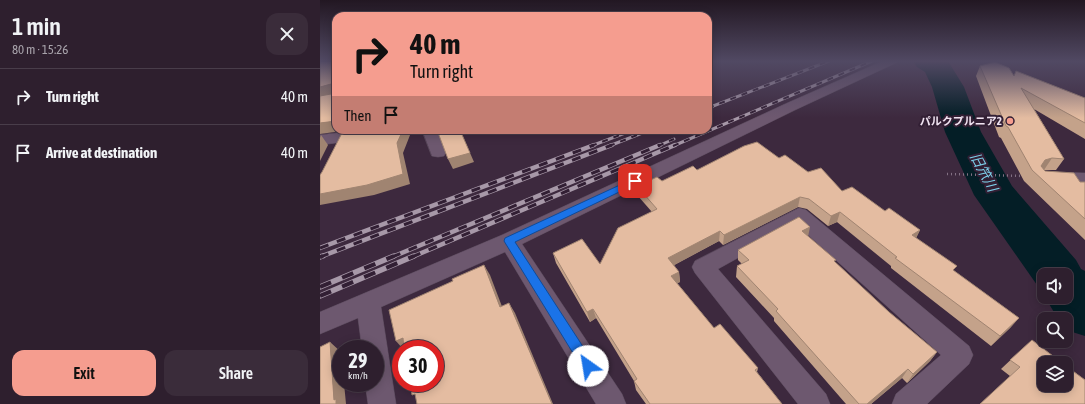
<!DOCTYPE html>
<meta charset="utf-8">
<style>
body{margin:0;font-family:"Asap Condensed","Noto Sans JP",sans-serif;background:#3a2c3a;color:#f1f3f6;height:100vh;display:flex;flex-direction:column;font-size:15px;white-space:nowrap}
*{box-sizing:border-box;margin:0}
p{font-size:13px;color:#a7a2aa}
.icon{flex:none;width:22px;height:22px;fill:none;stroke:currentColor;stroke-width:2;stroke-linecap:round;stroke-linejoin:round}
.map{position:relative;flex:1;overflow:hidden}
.side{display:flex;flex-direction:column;background:#2e1f2e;width:320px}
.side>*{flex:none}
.hud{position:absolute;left:12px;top:12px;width:380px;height:122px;border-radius:12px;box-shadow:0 2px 10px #0003,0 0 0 1px #493d4a;background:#f59d8f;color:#111;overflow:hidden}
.fabs{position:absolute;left:717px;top:268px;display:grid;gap:8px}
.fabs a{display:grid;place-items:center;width:36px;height:36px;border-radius:8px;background:#2e1f2e;box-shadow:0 2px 10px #0003,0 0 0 1px #493d4a;font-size:20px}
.speed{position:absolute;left:12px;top:340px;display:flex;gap:8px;font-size:20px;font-weight:700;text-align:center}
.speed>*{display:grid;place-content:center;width:52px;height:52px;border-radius:50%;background:#2e1f2e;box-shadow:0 2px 10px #0003,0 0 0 1px #493d4a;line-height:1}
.speed small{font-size:10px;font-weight:400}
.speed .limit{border:6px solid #d22;background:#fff;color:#111}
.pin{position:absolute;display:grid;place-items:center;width:34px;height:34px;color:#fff;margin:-17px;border-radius:8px;box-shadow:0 2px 6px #0006}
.me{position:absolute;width:44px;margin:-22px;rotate:328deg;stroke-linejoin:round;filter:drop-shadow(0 0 3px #0008)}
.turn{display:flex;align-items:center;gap:14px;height:84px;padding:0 12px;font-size:18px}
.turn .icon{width:52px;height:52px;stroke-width:2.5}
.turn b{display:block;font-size:28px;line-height:34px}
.then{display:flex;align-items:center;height:38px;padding:0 12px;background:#0003;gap:8px;font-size:15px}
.round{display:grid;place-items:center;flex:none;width:42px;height:42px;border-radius:12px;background:#3a2c3a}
.summary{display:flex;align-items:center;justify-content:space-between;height:68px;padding:0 12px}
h1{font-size:24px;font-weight:600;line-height:30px}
.button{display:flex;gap:8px;margin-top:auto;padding:8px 12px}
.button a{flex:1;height:46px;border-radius:12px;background:#f59d8f;color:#111;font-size:16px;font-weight:600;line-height:46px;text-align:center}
.button a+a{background:#3a2c3a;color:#f1f3f6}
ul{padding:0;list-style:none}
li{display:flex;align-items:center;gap:12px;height:56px;padding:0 12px;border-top:1px solid #493d4a}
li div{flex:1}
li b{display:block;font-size:15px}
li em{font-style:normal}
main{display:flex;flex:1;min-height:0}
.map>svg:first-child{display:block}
</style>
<main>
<section class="side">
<div class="summary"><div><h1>1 min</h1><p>80 m · 15:26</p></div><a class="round"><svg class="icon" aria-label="close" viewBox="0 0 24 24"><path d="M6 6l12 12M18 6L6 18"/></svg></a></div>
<ul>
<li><svg class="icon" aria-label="right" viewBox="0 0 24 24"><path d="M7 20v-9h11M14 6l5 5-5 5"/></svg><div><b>Turn right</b></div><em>40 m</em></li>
<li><svg class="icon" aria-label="arrive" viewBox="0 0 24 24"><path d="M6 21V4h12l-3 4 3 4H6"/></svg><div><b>Arrive at destination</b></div><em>40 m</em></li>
</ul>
<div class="button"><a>Exit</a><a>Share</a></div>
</section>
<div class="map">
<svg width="765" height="404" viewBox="0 0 765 404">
<rect width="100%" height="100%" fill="#3d293e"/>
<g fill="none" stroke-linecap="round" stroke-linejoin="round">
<path fill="#041e26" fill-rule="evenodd" d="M 593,61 L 628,61 L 644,87 L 661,132 L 692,186 L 756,260 L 761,269 L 765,271 L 765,336 L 746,330 L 746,319 L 738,319 L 725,297 L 746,297 L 746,275 L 724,275 L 724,295 L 654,195 L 625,132 L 612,87 L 605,72 L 597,67 Z"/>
<defs>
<path id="minor" d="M 563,61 L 580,61 L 475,110 L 202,244 L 302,394 L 306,404 L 276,404 L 185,252 L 61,307 L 76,404 L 48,404 L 45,383 L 55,383 L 55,349 L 42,349 L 38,318 L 0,334 L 0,312 L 182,235 L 465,104 Z
M 41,130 L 86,130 L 84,133 L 78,135 L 0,145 L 0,135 Z
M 102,130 L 118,130 L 126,152 L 124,156 L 118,157 L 112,156 Z
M 732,172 L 765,173 L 765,185 L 726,182 L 723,178 L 726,174 Z
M 479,208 L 486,210 L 649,346 L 653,355 L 649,364 L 607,404 L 572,404 L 576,394 L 621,355 L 477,225 L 398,269 L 506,394 L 510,404 L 478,404 L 375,273 L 372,267 L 375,261 Z"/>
</defs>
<use href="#minor" stroke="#58485a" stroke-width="1"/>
<path stroke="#837184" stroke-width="2.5" stroke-dasharray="1 3" stroke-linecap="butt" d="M 627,174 L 704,176"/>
<use href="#minor" fill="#6d586f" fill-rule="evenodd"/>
<defs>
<path id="rail-far2" d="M 388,108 L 509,61
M 271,146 L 313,130
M 289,146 L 330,130
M 338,146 L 354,139
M 353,146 L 552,61"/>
<path id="rail-far1" d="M 0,248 L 274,145
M 0,257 L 292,145
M 72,257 L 340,145
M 92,257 L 355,145"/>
<path id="rail" d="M 0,257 L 3,256
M 0,287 L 74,256
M 0,296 L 94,256"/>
</defs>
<use href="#rail-far2" stroke="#a798a8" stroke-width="3"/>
<use href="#rail-far1" stroke="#a798a8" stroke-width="4.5"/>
<use href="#rail" stroke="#a798a8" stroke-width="5.5"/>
<use href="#rail-far2" stroke="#321f34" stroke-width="2" stroke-dasharray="6" stroke-linecap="butt"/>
<use href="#rail-far1" stroke="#321f34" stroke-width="3" stroke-dasharray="9" stroke-linecap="butt"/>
<use href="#rail" stroke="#321f34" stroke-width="4" stroke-dasharray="12" stroke-linecap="butt"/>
</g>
<path fill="#c4a28a" d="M 660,66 L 694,76 L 765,98 L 765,139 L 714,109 L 744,159 L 736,170 L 724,170 L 725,171 L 760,182 L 765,182 L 765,240 L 704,181 L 681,138 L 679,137 L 656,76 Z
M 459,158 L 488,172 L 522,191 L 565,211 L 600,230 L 596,238 L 634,271 L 699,318 L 690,328 L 671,346 L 571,268 L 571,266 L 517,222 L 508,226 L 487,209 L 478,207 L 403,245 L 399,241 L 354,265 L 359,272 L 360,282 L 357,283 L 394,328 L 438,368 L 437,372 L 462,404 L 326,404 L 316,390 L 314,381 L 276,318 L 270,322 L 236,263 L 233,253 L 280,264 L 332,212 L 318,196 L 317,186 L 342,181 L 377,170 Z
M 488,236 L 515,262 L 569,312 L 617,352 L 610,361 L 587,383 L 582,378 L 551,404 L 526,404 L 454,321 L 454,318 L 416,277 L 417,266 L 422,264 L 418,260 L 418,250 Z
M 712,340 L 765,380 L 690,376 L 681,369 Z"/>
<path fill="#a08471" d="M 11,84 L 16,93 L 0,98 L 0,87 Z
M 16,121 L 16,130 L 29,130 L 0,134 L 0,123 Z
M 83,130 L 92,130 L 83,153 L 90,184 L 54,195 L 0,205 L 0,194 L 77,143 Z
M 140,130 L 154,162 L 133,169 L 128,159 Z
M 1,135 L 8,145 L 0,161 L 0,138 Z
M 732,158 L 724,170 L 721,166 L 725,160 Z
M 480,197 L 478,207 L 403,245 L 404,235 Z
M 520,212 L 517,222 L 508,226 L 511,216 Z
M 490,227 L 488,237 L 482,231 Z
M 600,230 L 595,240 L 592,235 Z
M 400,231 L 399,241 L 349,268 L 348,258 Z
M 164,265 L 170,275 L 186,317 L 180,307 Z
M 359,272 L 360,282 L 352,286 L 351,276 Z
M 189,303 L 195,313 L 233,404 L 232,404 Z
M 273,309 L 276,318 L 270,322 L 267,312 Z
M 699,318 L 690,328 L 671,346 L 680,336 Z
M 83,338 L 88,349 L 83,349 L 76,341 Z
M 10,342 L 21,352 L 21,383 L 24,383 L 26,404 L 16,404 L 14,400 Z
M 617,352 L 610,361 L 587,383 L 593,374 Z
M 588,369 L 582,378 L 551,404 L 547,404 Z"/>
<path fill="#e4bca1" stroke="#a08471" d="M 0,61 L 16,61 L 16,121 L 0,123 L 0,96 L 11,94 L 11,84 L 0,87 Z
M 675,62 L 689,68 L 694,76 L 696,71 L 765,98 L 765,123 L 701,88 L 744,159 L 732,158 L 725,160 L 721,166 L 725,171 L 754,173 L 760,182 L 765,182 L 765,219 L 712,170 L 688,127 L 686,126 L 660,66 Z
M 46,130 L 83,130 L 77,143 L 83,174 L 47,185 L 0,194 L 0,175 L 2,172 L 22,133 Z
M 117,130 L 140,130 L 150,153 L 128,159 Z
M 437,142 L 459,158 L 465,155 L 488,172 L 501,168 L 522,191 L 532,187 L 565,211 L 569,208 L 600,230 L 592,235 L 637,266 L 633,270 L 699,318 L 680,336 L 575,258 L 577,257 L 520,212 L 511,216 L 489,199 L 480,197 L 404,235 L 400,231 L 348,258 L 359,272 L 351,276 L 394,328 L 400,324 L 438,368 L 435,370 L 462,404 L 330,404 L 314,381 L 317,379 L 273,309 L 267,312 L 233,253 L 262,239 L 280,264 L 298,228 L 337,209 L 317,186 L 337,177 L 342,181 L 373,166 L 377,170 L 424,146 Z
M 479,217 L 490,227 L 482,231 L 516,260 L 514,261 L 569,312 L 617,352 L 593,374 L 588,369 L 547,404 L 539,404 L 456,311 L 458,309 L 417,266 L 429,260 L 418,250 Z
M 164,265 L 180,307 L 189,303 L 232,404 L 97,404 L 95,394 L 92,395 L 90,383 L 115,383 L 115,349 L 84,349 L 83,338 L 76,341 L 69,310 L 133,281 L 132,279 Z
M 712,340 L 742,363 L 724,363 L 724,385 L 746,385 L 746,366 L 765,380 L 765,404 L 660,404 L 700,367 L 690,360 Z
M 10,342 L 14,400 L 16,399 L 16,404 L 0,404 L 0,347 Z"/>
<linearGradient id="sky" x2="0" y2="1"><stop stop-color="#221722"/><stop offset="0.52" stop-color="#514963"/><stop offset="1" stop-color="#514963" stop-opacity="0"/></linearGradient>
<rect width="765" height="118" fill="url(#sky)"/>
<path fill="#1a73e8" stroke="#114b97" d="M 315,178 L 318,179 L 318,183 L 195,242 L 273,362 L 275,366 L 273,371 L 268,372 L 264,371 L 184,241 L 185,238 Z"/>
<circle fill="#f59d8f" stroke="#321f34" stroke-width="1.5" cx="690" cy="121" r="4"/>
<g text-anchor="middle" stroke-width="4" stroke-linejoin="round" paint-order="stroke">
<g font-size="11" font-weight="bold" fill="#f0e3f1" stroke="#321f34" text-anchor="end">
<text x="682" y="125">パルクプルニア2</text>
</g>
<g font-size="14" font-style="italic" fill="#7ccfe9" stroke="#321f34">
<text transform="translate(664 172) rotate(62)" y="5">旧笊川</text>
</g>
</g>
</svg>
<div class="fabs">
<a><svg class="icon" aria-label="sound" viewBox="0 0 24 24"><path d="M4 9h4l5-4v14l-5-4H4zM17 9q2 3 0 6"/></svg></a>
<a><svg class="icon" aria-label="search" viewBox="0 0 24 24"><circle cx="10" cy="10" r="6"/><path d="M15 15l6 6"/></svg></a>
<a><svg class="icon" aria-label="layers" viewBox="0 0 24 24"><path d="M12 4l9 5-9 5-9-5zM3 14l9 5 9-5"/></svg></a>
</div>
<div class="speed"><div>29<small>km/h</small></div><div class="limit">30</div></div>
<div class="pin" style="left:315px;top:181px;background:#d93025"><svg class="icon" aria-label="arrive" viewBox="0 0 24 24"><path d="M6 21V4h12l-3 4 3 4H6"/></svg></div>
<svg class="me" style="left:268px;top:366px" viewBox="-20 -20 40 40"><circle r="19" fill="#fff"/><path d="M0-13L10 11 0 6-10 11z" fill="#1a73e8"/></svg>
<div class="hud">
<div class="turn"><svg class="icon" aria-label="right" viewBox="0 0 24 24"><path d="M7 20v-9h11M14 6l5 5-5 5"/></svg><div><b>40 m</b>Turn right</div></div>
<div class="then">Then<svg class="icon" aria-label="arrive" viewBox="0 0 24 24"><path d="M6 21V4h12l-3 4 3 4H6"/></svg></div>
</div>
</div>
</main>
